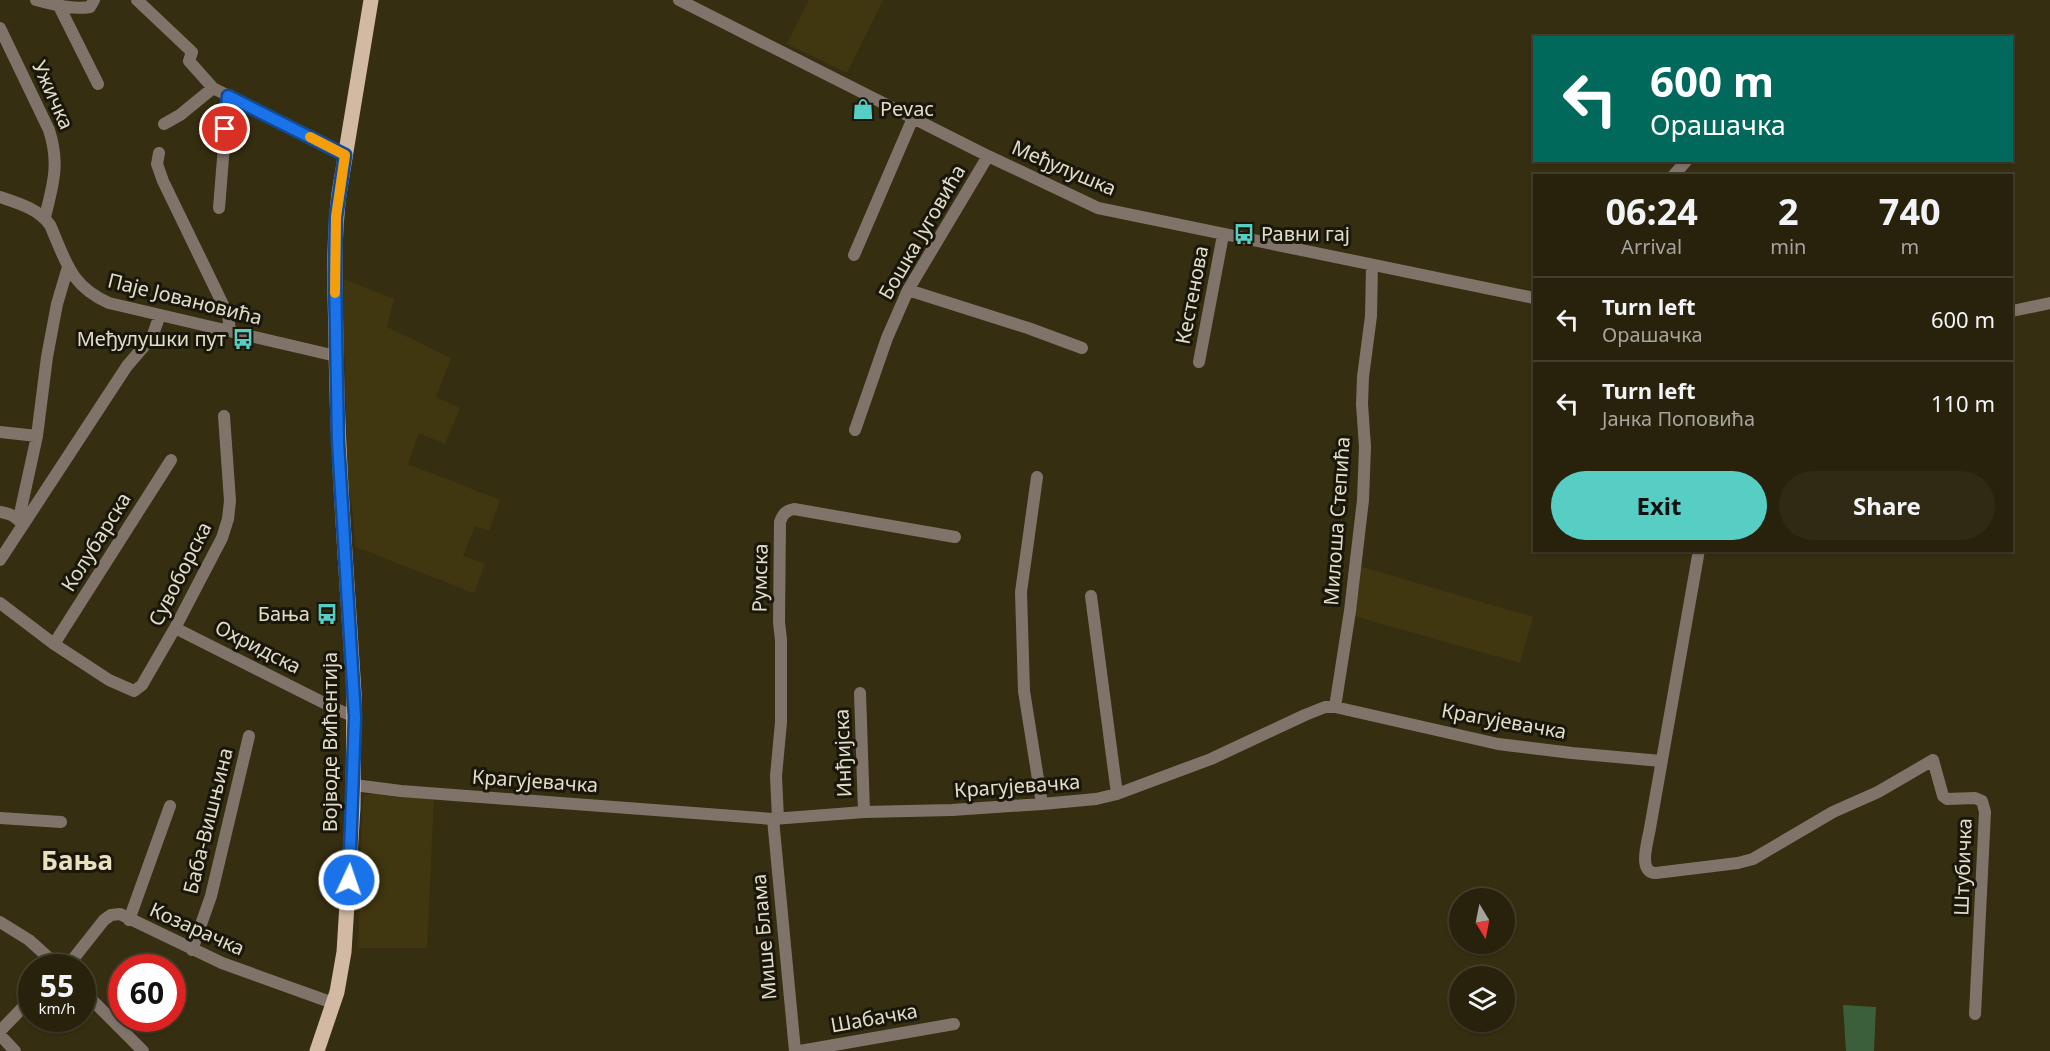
<!DOCTYPE html>
<meta charset="utf-8">
<style>
body{margin:0;font-family:"Noto Sans",sans-serif;background:#302a15;color:#f1f3f6;height:100vh;display:flex;flex-direction:column;font-size:22px;white-space:nowrap}
*{box-sizing:border-box;margin:0}
p{font-size:20px;color:#a5a49d}
.icon{flex:none;width:33px;height:33px;fill:none;stroke:currentColor;stroke-width:2;stroke-linecap:round;stroke-linejoin:round}
.map{position:relative;flex:1;overflow:hidden}
.details{position:absolute;left:1533px;top:174px;width:480px;height:378px;display:flex;flex-direction:column;background:#28220c;border-radius:0px;box-shadow:0 2px 4px #0004,0 0 0 2px #443f2d}
.details>*{flex:none}
.banner{position:absolute;left:1533px;top:36px;width:480px;height:126px;border-radius:0px;box-shadow:0 2px 4px #0004,0 0 0 2px #443f2d;background:#00695c;color:#fff;overflow:hidden}
.needle{width:39px;rotate:170deg}
.buttons{position:absolute;left:1449px;top:888px;display:grid;gap:12px}
.buttons a{display:grid;place-items:center;width:66px;height:66px;border-radius:50%;background:#28220c;box-shadow:0 2px 4px #0004,0 0 0 2px #443f2d;font-size:30px}
.speed{position:absolute;left:18px;top:954px;display:flex;gap:12px;font-size:30px;font-weight:700;text-align:center}
.speed>*{display:grid;place-content:center;width:78px;height:78px;border-radius:50%;background:#28220c;box-shadow:0 2px 4px #0004,0 0 0 2px #443f2d;line-height:1}
.speed small{font-size:15px;font-weight:400}
.speed .limit{border:9px solid #d22;background:#fff;color:#111}
.pin{position:absolute;display:grid;place-items:center;width:51px;height:51px;color:#fff;margin:-26px;border:3px solid #fff;border-radius:50%;box-shadow:0 2px 6px #0007}
.me{position:absolute;width:66px;margin:-33px;rotate:3deg;stroke-linejoin:round;filter:drop-shadow(0 0 4px #0008)}
.turn{display:flex;align-items:center;gap:21px;height:126px;padding:0 18px;font-size:27px}
.turn .icon{width:78px;height:78px;stroke-width:2.5}
.turn b{display:block;font-size:42px;line-height:51px}
.eta{display:flex;justify-content:space-evenly;align-items:center;height:102px;text-align:center}
.eta b{font-size:36px;font-weight:700;line-height:42px}
.primary-button{display:flex;gap:12px;margin-top:auto;padding:12px 18px}
.primary-button a{flex:1;height:69px;border-radius:36px;background:#56cec3;color:#111;font-size:24px;font-weight:700;line-height:69px;text-align:center}
.primary-button a+a{background:#302a15;color:#f1f3f6}
ul{padding:0;list-style:none}
li{display:flex;align-items:center;gap:18px;height:84px;padding:0 18px;border-top:2px solid #443f2d}
li div{flex:1}
li b{display:block;font-size:22px}
li em{font-style:normal}
.map>svg:first-child{display:block}
</style>
<div class="map">
<svg width="2050" height="1051" viewBox="0 0 2050 1051">
<rect width="100%" height="100%" fill="#362e10"/>
<path fill="#40360f" d="M 809,0 L 883,0 L 847,73 L 787,44 Z
M 344,279 L 394,299 L 387,327 L 451,358 L 436,397 L 460,408 L 445,444 L 419,433 L 408,464 L 500,500 L 489,531 L 475,526 L 463,556 L 485,564 L 474,593 L 355,547 L 353,514 L 347,476 L 345,359 L 342,336 Z
M 1359,566 L 1533,617 L 1520,663 L 1354,616 Z
M 372,793 L 434,797 L 427,948 L 358,948 L 363,797 Z"/>
<path fill="#3b5f3b" d="M 1843,1005 L 1876,1007 L 1874,1051 L 1846,1051 Z"/>
<g fill="none" stroke-linecap="round" stroke-linejoin="round">
<path stroke="#80746a" stroke-width="12" d="M 36,0 C 53,4 72,10 90,7 L 94,0
M 137,0 L 192,52 L 189,61 L 213,88 L 345,155
M 679,0 L 988,156 L 1098,208 L 1534,298
M 59,6 L 98,84
M 0,28 L 49,130 C 60,164 53,184 45,217
M 164,124 L 180,115 L 213,88
M 159,153 L 157,164 L 163,181 L 228,315 L 230,331
M 1673,176 L 1687,160
M 0,197 C 18,203 39,209 50,225 C 66,261 70,286 109,303 L 336,356
M 219,208 L 228,96
M 854,255 L 913,118
M 908,290 L 1028,328 L 1082,348
M 2012,311 L 2050,303
M 1199,362 L 1223,235
M 855,430 L 887,338 L 908,290 L 988,156
M 0,432 L 37,436
M 1037,477 L 1021,592 L 1024,691 L 1042,804
M 0,512 C 11,514 16,516 23,525
M 23,525 L 21,509 L 37,436 L 47,357 L 57,304 L 68,267
M 1699,550 L 1650,828 C 1648,841 1637,873 1656,873 L 1738,863 L 1753,859 L 1833,812 L 1878,792 L 1933,760 L 1943,796 L 1947,799 L 1975,798 L 1982,801 L 1985,812 L 1975,1014
M 0,560 L 127,366 L 152,337 L 160,315
M 1091,596 L 1117,794
M 0,603 L 54,644 L 109,680 L 134,691 L 142,685 L 175,628 L 222,538 L 228,519 L 230,501 L 224,416
M 175,628 L 336,709 L 355,717
M 54,644 L 171,460
M 860,693 L 864,812
M 1335,707 L 1350,611 L 1363,500 L 1365,447 L 1362,404 L 1363,377 L 1371,316 L 1372,265
M 354,785 L 401,791 L 773,819 L 864,812 L 952,810 L 1042,804 L 1096,799 L 1117,794 L 1211,759 L 1305,715 L 1325,707 L 1335,707 L 1498,744 L 1572,753 L 1661,761
M 0,818 L 61,822
M 773,819 L 795,1051
M 778,819 L 776,776 L 781,722 L 781,640 L 779,622 L 780,522 C 783,514 785,511 794,509 L 955,537
M 129,920 L 170,806
M 0,922 L 29,940 L 60,968
M 192,950 L 211,896 L 249,736
M 66,968 L 104,920 L 111,915 L 120,914 L 222,963 L 333,1003
M 82,990 L 143,1051
M 0,1031 L 32,998
M 0,1035 L 15,1051
M 800,1051 L 954,1024"/>
<path stroke="#d2b9a4" stroke-width="15" d="M 317,1051 L 337,992 L 344,952 L 353,807 L 354,694 C 347,576 337,458 336,340 C 335,291 333,242 339,194 L 371,0"/>
</g>
<g fill="none" stroke-linecap="round" stroke-linejoin="round">
<defs>
<path id="route" d="M 225,129 L 228,96 L 345,155 L 336,217 L 335,275 L 338,442 L 355,717 L 349,880"/>
</defs>
<use href="#route" stroke="#114b97" stroke-width="15"/>
<use href="#route" stroke="#1a73e8" stroke-width="10"/>
<path stroke="#f59e0b" stroke-width="10" d="M 310,137 L 345,155 L 336,217 L 335,293"/>
</g>
<defs>
<symbol id="shop-bare" viewBox="-9 -9 18 18"><path d="M-5-2.5h2.3a2.7 3.5 0 0 1 5.4 0H5L5.5 6h-11ZM-1.5-2.5h3a1.5 2.3 0 0 0-3 0Z" fill="#56cec3" stroke="#1a170a" stroke-width="2.5" paint-order="stroke"/></symbol>
<symbol id="bus-bare" viewBox="-9 -9 18 18"><path d="M-5-6H5V4H4V6H2V4H-2V6H-4V4H-5ZM-3.5-4V0h7V-4ZM-3.5 1.2v1.5H-2V1.2ZM2 1.2v1.5H3.5V1.2Z" fill="#56cec3" stroke="#1a170a" stroke-width="2.5" paint-order="stroke"/></symbol>
</defs>
<g fill-rule="evenodd">
<use href="#shop-bare" x="848" y="94" width="30" height="30"/>
<use href="#bus-bare" x="1229" y="219" width="30" height="30"/>
<use href="#bus-bare" x="228" y="324" width="30" height="30"/>
<use href="#bus-bare" x="312" y="599" width="30" height="30"/>
</g>
<g text-anchor="middle" stroke-width="6" stroke-linejoin="round" paint-order="stroke">
<g font-size="20" fill="#e1ddcb" stroke="#1a170a">
<text transform="translate(53 95) rotate(66)" y="7">Ужичка</text>
<text transform="translate(1064 168) rotate(23)" y="7">Међулушка</text>
<text transform="translate(922 232) rotate(-60)" y="7">Бошка Југовића</text>
<text transform="translate(1192 295) rotate(-79)" y="7">Кестенова</text>
<text transform="translate(185 299) rotate(14)" y="7">Паје Јовановића</text>
<text transform="translate(1337 521) rotate(-86)" y="7">Милоша Степића</text>
<text transform="translate(96 542) rotate(-58)" y="7">Колубарска</text>
<text transform="translate(180 574) rotate(-63)" y="7">Сувоборска</text>
<text transform="translate(760 578) rotate(-89)" y="7">Румска</text>
<text transform="translate(258 647) rotate(27)" y="7">Охридска</text>
<text transform="translate(1504 721) rotate(10)" y="7">Крагујевачка</text>
<text transform="translate(330 742) rotate(-90)" y="7">Војводе Вићентија</text>
<text transform="translate(843 753) rotate(-92)" y="7">Инђијска</text>
<text transform="translate(535 781) rotate(4)" y="7">Крагујевачка</text>
<text transform="translate(1017 786) rotate(-4)" y="7">Крагујевачка</text>
<text transform="translate(208 821) rotate(-76)" y="7">Баба-Вишњина</text>
<text transform="translate(1963 867) rotate(-88)" y="7">Штубичка</text>
<text transform="translate(197 929) rotate(24)" y="7">Козарачка</text>
<text transform="translate(764 937) rotate(-95)" y="7">Мише Блама</text>
<text transform="translate(874 1018) rotate(-10)" y="7">Шабачка</text>
</g>
<g font-size="20" fill="#e1ddcb" stroke="#1a170a" text-anchor="start">
<text x="880" y="116">Pevac</text>
<text x="1261" y="241">Равни гај</text>
<text x="226" y="346" text-anchor="end">Међулушки пут</text>
<text x="310" y="621" text-anchor="end">Бања</text>
</g>
<g font-size="26" font-weight="bold" fill="#e9e1bd" stroke="#1a170a">
<text x="77" y="870">Бања</text>
</g>
</g>
</svg>
<div class="buttons">
<a><svg class="needle" viewBox="-14 -14 28 28"><path d="M0-13l5 13h-10z" fill="#e53935"/><path d="M0 13l5-13h-10z" fill="#a5a49d"/></svg></a>
<a><svg class="icon" aria-label="layers" viewBox="0 0 24 24"><path d="M12 4l9 5-9 5-9-5zM3 14l9 5 9-5"/></svg></a>
</div>
<div class="speed"><div>55<small>km/h</small></div><div class="limit">60</div></div>
<div class="pin" style="left:225px;top:129px;background:#d93025"><svg class="icon" aria-label="arrive" viewBox="0 0 24 24"><path d="M6 21V4h12l-3 4 3 4H6"/></svg></div>
<svg class="me" style="left:349px;top:880px" viewBox="-20 -20 40 40"><circle r="17" fill="#1a73e8" stroke="#fff" stroke-width="3"/><path d="M0-11L8 9 0 5-8 9z" fill="#fff"/></svg>
<div class="banner">
<div class="turn"><svg class="icon" aria-label="left" viewBox="0 0 24 24"><path d="M17 20v-9H6M10 6l-5 5 5 5"/></svg><div><b>600 m</b>Орашачка</div></div>
</div>
<section class="details">
<div class="eta">
<div><b>06:24</b><p>Arrival</p></div>
<div><b>2</b><p>min</p></div>
<div><b>740</b><p>m</p></div>
</div>
<ul>
<li><svg class="icon" aria-label="left" viewBox="0 0 24 24"><path d="M17 20v-9H6M10 6l-5 5 5 5"/></svg><div><b>Turn left</b><p>Орашачка</p></div><em>600 m</em></li>
<li><svg class="icon" aria-label="left" viewBox="0 0 24 24"><path d="M17 20v-9H6M10 6l-5 5 5 5"/></svg><div><b>Turn left</b><p>Јанка Поповића</p></div><em>110 m</em></li>
</ul>
<div class="primary-button"><a>Exit</a><a>Share</a></div>
</section>
</div>
